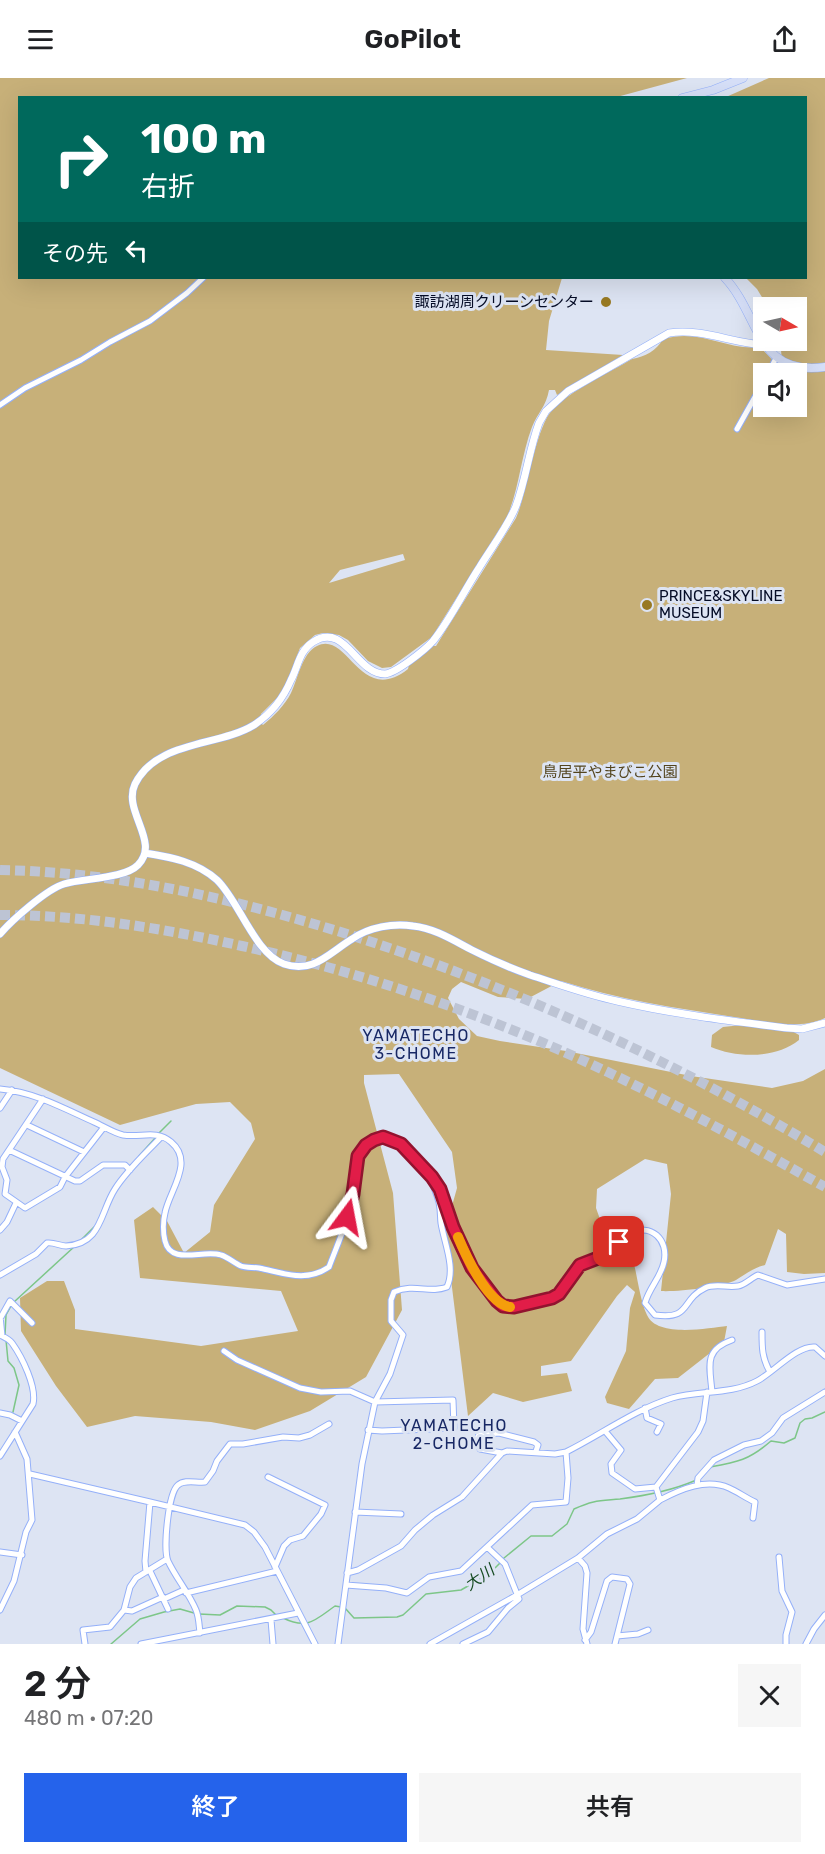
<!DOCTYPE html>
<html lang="ja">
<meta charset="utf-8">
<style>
body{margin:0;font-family:Rubik,"Noto Sans JP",sans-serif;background:#f6f6f6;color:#202124;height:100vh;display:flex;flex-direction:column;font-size:22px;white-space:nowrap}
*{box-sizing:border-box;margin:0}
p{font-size:20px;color:#757577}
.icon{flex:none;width:33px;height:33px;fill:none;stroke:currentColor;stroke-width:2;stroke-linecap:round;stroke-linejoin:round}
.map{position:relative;height:1566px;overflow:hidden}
.details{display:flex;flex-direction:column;background:#fff;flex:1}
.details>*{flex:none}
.top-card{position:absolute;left:18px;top:18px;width:789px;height:183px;border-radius:0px;box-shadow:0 6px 24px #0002;background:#00695c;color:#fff;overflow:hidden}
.needle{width:39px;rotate:99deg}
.buttons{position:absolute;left:753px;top:219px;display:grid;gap:12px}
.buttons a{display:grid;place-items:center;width:54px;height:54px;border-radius:0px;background:#fff;box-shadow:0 6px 24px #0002;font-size:30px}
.pin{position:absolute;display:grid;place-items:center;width:51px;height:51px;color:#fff;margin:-26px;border-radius:12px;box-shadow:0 3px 9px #0006}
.me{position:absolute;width:66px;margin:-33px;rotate:13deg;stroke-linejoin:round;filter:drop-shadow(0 0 4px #0008)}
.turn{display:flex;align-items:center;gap:21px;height:126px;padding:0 24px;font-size:27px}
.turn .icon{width:78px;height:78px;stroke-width:2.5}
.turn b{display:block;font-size:42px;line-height:51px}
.then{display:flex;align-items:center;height:57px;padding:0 24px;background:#0003;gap:12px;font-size:22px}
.round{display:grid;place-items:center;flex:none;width:63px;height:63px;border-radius:0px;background:#f6f6f6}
.head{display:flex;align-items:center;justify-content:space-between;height:102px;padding:0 24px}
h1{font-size:36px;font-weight:600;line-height:45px}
.primary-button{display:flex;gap:12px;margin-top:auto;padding:12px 24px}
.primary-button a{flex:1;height:69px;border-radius:0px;background:#2563eb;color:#fff;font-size:24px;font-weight:600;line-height:69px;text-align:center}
.primary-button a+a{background:#f6f6f6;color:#202124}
header{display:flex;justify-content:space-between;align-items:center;height:78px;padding:0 24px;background:#fff;font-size:27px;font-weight:600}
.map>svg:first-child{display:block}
</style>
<header><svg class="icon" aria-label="menu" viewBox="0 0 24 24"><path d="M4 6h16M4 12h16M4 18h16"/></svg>GoPilot<svg class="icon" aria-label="share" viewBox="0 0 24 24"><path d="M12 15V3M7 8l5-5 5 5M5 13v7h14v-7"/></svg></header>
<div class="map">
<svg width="825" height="1566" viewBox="0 0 825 1566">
<rect width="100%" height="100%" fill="#dde4f3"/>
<path fill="#c7b079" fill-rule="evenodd" d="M 0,0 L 687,0 L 613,20 L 20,20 L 20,200 L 562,200 L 549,243 L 546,272 L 623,277 L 557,317 L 555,312 L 549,312 C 546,329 538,334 532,349 C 521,378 519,411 507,439 L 432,559 L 391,589 L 382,590 L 368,583 L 348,562 L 339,557 L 323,555 L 315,557 L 300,570 L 287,604 L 278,619 L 261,636 L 260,644 L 263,647 C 274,638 285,627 291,615 C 298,601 302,575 317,568 C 348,552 360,629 408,591 L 409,587 L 432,568 L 436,568 L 516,440 C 528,413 535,350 553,331 C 570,313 610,294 632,281 C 645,279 657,272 663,261 C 702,250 726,273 760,269 L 780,290 L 783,291 L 780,263 L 796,262 L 796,230 L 768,229 L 757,211 L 746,200 L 806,200 L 806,20 L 726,19 L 769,0 L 825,0 L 825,940 C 797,953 762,943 734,939 C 675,930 617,921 561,903 L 527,921 L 498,919 L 461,904 L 452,911 L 448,920 L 459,941 L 477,958 L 500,963 L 566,973 L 691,998 L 772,1010 L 803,1003 L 825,991 L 825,1195 L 804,1196 L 787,1194 L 786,1156 L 778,1151 L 765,1187 C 753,1190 746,1196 736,1202 C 723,1209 677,1214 661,1213 L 671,1116 L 667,1086 L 645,1081 L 597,1111 L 596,1130 L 601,1144 L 610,1157 L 617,1184 L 634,1186 C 638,1202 640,1222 647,1237 C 657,1260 708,1250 727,1248 L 724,1264 L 678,1300 L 655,1301 L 629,1331 L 607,1325 L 605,1319 L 626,1273 L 630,1230 L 635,1214 L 627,1207 L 617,1218 L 571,1283 L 541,1288 L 541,1298 L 567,1295 L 572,1313 L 523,1324 L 493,1315 L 468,1338 L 445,1153 L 457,1110 L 452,1074 L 399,996 L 364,997 L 364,1005 L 393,1115 L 402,1232 L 366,1299 L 310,1333 L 255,1352 L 211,1344 L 135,1338 L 87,1349 L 56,1308 L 21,1253 L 20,1220 L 47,1203 L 64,1203 L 75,1232 L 75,1251 L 201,1268 L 298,1253 L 281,1213 L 140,1200 L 134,1142 L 153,1129 L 167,1143 L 184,1175 L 210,1154 L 214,1127 L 255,1061 L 251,1045 L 230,1024 L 196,1026 L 120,1047 L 0,990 ZM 764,296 L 796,296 L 796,328 L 764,328 ZM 403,476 L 405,482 L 329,505 L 340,492 Z
M 742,947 L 790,952 L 799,957 L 799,962 C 775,981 737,980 711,969 L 712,957 L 723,949 Z"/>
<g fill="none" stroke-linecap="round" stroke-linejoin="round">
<path stroke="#7dc688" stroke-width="1.5" d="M 159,1055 L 171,1043
M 139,1078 L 156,1059
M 106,1123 L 115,1107
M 82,1161 L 94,1149
M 14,1224 L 75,1168
M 5,1257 L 6,1237 L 11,1228
M 6,1262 L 8,1283 L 14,1290 L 19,1307 L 13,1334
M 710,1389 C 738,1384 749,1382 771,1363 L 784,1365 L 795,1360 L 800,1345 L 805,1341 L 812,1340 L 825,1334
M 504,1480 L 531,1458 L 552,1458 L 567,1446 L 574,1431 C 594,1422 599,1423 620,1421 C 643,1418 673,1412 694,1403
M 345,1530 L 354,1540 L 397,1539 L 403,1537 L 426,1516 L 461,1512 L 489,1496 L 501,1484
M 199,1536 L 220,1537 L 237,1528 L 265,1529 L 271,1532 L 276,1537
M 283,1540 C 308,1552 315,1542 335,1528 L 341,1529
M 111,1566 L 140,1541 L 164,1534 L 180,1531 L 194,1535"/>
<path stroke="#bdc4d4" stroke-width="10" stroke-dasharray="10 5" stroke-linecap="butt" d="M 0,792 C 114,794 226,819 334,852 C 506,905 671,981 825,1074
M 0,837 C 82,837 162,850 242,868 C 338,889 432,919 522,956 C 627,999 727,1054 825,1109"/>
<defs>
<path id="minor" d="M 768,296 L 776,280
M 0,327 L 25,310 L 81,282 L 110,264 L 150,243 L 187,215 L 203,200
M 737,351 L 764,303
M 0,1011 C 34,1014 63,1030 94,1044 C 103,1048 114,1055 123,1057 C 141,1060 156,1051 171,1064 C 195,1084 169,1113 165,1135 C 163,1143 163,1155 165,1163 C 171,1188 203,1171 221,1177 C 228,1179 234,1185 241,1188 C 246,1190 253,1189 259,1190 C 284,1195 306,1205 329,1189 C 338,1165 349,1141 353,1116 C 355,1104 354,1091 358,1080 C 360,1074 365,1069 369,1065 C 393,1045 427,1089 438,1108 C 446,1121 448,1137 454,1151 C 463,1173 475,1194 490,1214 C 494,1219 498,1227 506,1229 C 515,1231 551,1223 558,1217 C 568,1209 570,1195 580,1187 C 586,1183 594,1183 601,1179 C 611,1172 619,1162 629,1156 C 651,1144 669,1162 664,1184 C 661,1199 649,1210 645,1225 L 655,1237 C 692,1242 680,1222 705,1210 C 715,1205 727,1210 738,1208 C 745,1207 751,1200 758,1197 L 787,1207 L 825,1201
M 43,1021 L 3,1081 L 2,1089 L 7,1102 L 5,1116 L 25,1130 L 60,1109 L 65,1099 L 104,1049
M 0,1030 L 12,1012
M 27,1047 L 84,1074
M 9,1072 L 75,1103 L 80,1103 L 103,1087 L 125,1087 L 130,1092
M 0,1152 L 7,1144 L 16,1125
M 0,1197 L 36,1176 L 47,1165 C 54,1164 60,1168 66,1168 C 102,1166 100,1134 115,1111 C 127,1092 146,1075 161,1059
M 0,1238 L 2,1258
M 1,1239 L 10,1223 L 32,1245
M 762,1254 C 762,1270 762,1280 770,1294
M 0,1257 C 4,1259 9,1261 12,1265 C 22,1279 37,1309 33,1326 L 0,1378
M 224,1273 L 237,1282 L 300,1310 L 321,1314 L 350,1313 L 375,1324 L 362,1386 L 338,1566
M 712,1314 C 710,1289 703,1272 732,1262
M 645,1330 L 647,1340 L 661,1346 L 657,1354
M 0,1335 L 10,1337 L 22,1343
M 368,1352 L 382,1353 L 454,1350 L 453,1322 L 375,1324 L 390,1296 L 403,1257 L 391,1243 L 391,1222 L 394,1214 C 415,1205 429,1216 447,1209 C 456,1190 444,1164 441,1145 C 440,1137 441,1129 438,1121 C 436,1113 432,1108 432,1099
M 605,1353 L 621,1372 L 611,1386 L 612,1395 L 635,1411 L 656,1409 L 660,1422 C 681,1411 706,1400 729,1410 C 738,1414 746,1420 755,1424 L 753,1440
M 502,1375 L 480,1371 L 477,1360 L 479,1357 L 499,1355 L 534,1364 L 538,1367 L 536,1373
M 30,1396 L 150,1424 L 145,1483 L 146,1494
M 268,1399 L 325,1427 L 321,1436 L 303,1458 L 290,1462 L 284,1468 L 275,1489
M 697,1407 L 698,1400 L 714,1382 L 744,1367 L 761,1363 L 772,1355 L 783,1340 L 825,1314
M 656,1409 L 698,1354 L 703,1343 L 707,1314
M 150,1424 L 245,1447 L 254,1454 L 265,1469 L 315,1566
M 355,1434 L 401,1436
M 0,1474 L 22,1477
M 779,1479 L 782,1513 L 792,1534 L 786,1557 L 786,1566
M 578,1480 L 585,1488 L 587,1495 L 583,1551 L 587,1566
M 150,1493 L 168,1531
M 347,1495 L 358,1492 L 401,1468 L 415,1452 L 433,1437 L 462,1419 L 502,1375 L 507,1373 L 555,1376 L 566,1374 C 602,1356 634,1332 672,1320 C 700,1312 730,1317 757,1303 C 773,1295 797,1267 815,1269 L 825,1278
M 346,1507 L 386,1510 L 407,1515 L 429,1499 L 461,1493 L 532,1427 L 566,1424 L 568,1400 L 566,1374
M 186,1515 L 277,1493
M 164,1521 L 184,1512
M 0,1532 L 14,1503 L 26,1454 L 32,1442 L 27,1381 L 15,1354
M 124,1532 L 132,1533 L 163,1519
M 271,1542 L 273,1566
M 200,1555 C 199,1547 199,1539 196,1532 C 189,1515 176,1500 168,1483 C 163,1472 168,1415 178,1407 C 185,1401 196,1405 205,1404 L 213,1393 L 217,1383 L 230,1366 L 243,1366 L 283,1359 L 299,1360 L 310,1357 L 329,1346
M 617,1558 L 638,1556 L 648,1552
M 585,1562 L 591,1554 L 607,1503 L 612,1499 L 627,1501 L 630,1506 L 615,1566
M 85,1566 L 83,1552 L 110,1549 L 124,1532 L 130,1509 L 136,1500 L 167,1481
M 141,1566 L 298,1535
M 430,1566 L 517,1517 L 578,1480 L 607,1456 L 637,1441 L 660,1422
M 463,1566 L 488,1554 L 508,1530 L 519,1521 L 505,1486 L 487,1469
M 806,1566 L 814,1551 L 825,1537"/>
<path id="tertiary" d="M 145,775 C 171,779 197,784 217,802 C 239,823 255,876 284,886 C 313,896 329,875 352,861 C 369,849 393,845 413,848 C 434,850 453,862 472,872 C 490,881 510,890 530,897 C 558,906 588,917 617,923 C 673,936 731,943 787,950 L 802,951 L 825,945
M 0,856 C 12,842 47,811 64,806 C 84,800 124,801 138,787 C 161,764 122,733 135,706 C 157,662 218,669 254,647 C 272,635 283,621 291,602 C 298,589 299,573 313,564 C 345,543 356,596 385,596 C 396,595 425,572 433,563 C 450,542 464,513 479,490 C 491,470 507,450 516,428 C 526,401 529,372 539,345 L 546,333 L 568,313 L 669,255 C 701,250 732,265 764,267"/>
<path id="secondary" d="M 682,20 L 713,12 L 743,0
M 725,200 C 760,237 756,299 825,289"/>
</defs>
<use href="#minor" stroke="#94b0f9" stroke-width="7"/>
<use href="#tertiary" stroke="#94b0f9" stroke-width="8"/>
<use href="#secondary" stroke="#94b0f9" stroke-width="9"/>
<use href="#minor" stroke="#fff" stroke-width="5"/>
<use href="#tertiary" stroke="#fff" stroke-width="7"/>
<use href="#secondary" stroke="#d6dff8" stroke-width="8"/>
</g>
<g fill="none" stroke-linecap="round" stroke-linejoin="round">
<defs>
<path id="route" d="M 347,1139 L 353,1116 L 358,1078 L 366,1067 L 374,1062 L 383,1059 L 401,1066 L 432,1099 L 440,1111 L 453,1149 L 472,1190 L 497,1223 L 503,1228 L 514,1229 L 552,1220 L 559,1216 L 580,1187 L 598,1180 L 619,1164"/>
</defs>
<use href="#route" stroke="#92132f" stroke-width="15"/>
<use href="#route" stroke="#e11d48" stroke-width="10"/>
<path stroke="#f59e0b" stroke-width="10" d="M 458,1159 C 466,1178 488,1226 510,1229"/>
</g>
<g fill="#987922" stroke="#dde4f3" stroke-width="2">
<circle cx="606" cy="224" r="6"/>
<circle cx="647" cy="527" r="6"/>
</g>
<g text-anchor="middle" stroke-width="6" stroke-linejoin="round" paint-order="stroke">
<g font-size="15" fill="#050c26" stroke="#dde4f3" text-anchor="end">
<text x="594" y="229">諏訪湖周クリーンセンター</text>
<text x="659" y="523" text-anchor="start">PRINCE&amp;SKYLINE<tspan x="659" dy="17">MUSEUM</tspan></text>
</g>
<g font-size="15" fill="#53441e" stroke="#dde4f3">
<text x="610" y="699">鳥居平やまびこ公園</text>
</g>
<g font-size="16" letter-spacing="1.5" fill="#182865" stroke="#dde4f3">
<text x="416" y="963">YAMATECHO<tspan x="416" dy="18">3-CHOME</tspan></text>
<text x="454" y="1353">YAMATECHO<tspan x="454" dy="18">2-CHOME</tspan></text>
</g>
<g font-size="16" font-style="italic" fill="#154a21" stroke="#dde4f3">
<text transform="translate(479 1499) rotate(-35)" y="6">大川</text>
</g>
</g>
</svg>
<div class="buttons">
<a><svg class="needle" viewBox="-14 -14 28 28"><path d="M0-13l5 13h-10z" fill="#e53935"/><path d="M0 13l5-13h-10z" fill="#757577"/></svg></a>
<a><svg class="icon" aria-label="sound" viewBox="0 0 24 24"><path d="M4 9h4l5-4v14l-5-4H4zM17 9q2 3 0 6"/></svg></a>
</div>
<div class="pin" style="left:619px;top:1164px;background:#d93025"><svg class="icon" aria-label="arrive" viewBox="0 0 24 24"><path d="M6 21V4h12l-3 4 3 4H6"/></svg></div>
<svg class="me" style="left:347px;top:1139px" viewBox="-20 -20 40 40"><path d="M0-17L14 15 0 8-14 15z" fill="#e11d48" stroke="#fff" stroke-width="4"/></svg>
<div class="top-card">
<div class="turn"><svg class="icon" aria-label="right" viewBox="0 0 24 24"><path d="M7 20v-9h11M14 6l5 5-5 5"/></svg><div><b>100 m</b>右折</div></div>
<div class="then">その先<svg class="icon" aria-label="left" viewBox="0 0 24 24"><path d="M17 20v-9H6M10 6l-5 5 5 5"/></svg></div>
</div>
</div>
<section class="details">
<div class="head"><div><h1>2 分</h1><p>480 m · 07:20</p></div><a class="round"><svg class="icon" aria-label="close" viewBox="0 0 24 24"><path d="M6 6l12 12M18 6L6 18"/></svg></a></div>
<div class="primary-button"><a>終了</a><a>共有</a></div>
</section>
